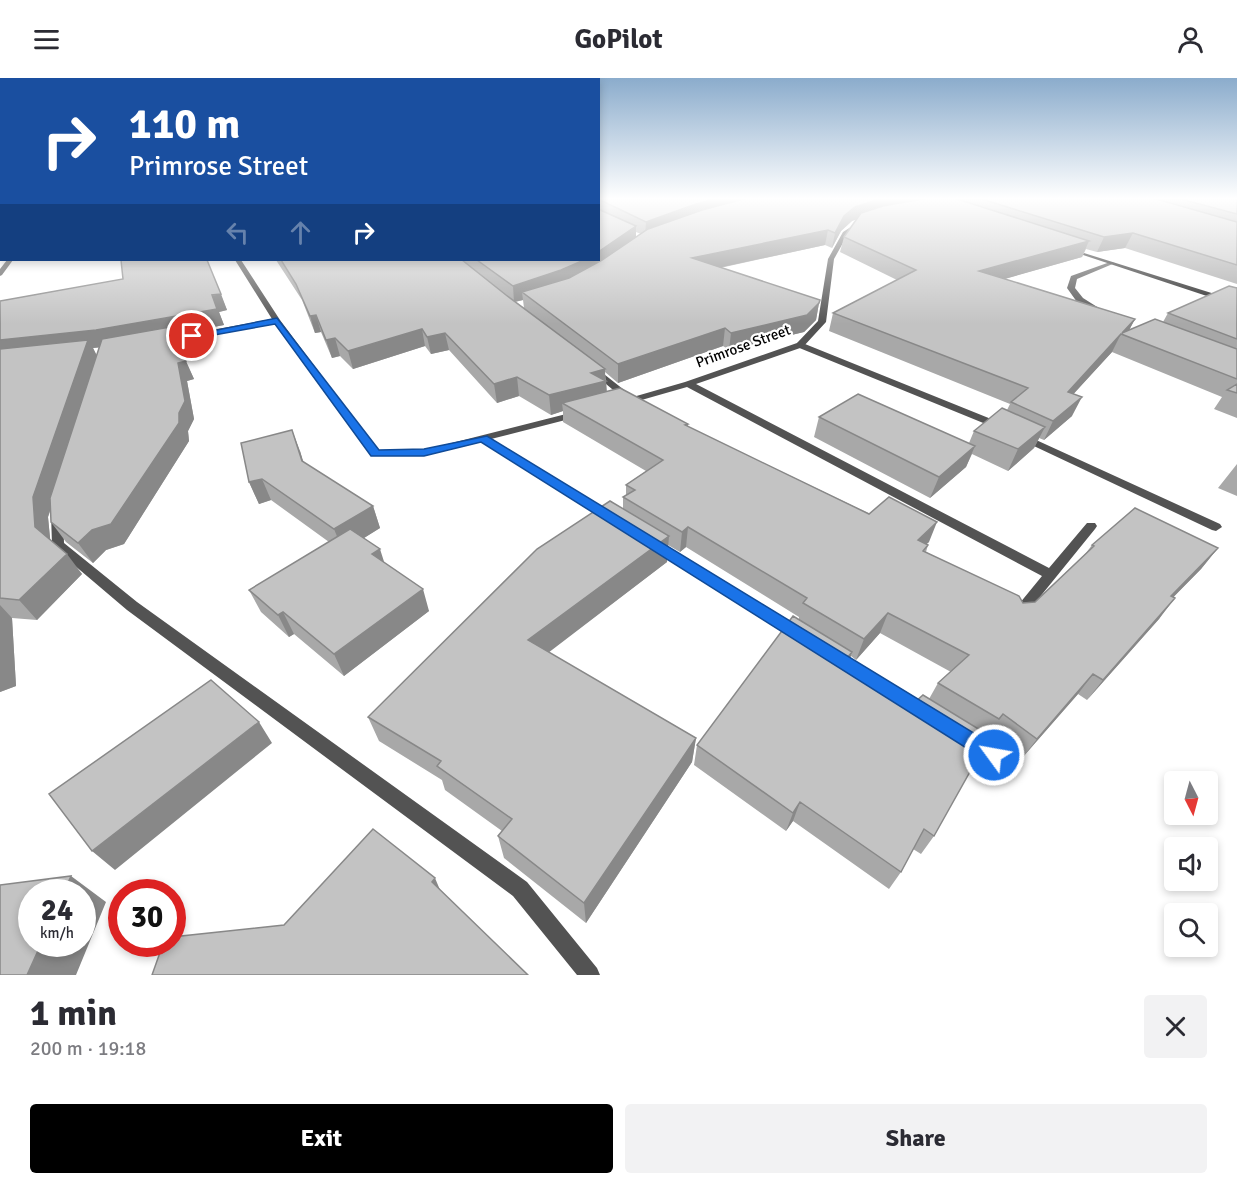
<!DOCTYPE html>
<meta charset="utf-8">
<style>
body{margin:0;font-family:Signika,sans-serif;background:#f2f2f3;color:#2b2b33;height:100vh;display:flex;flex-direction:column;font-size:22px;white-space:nowrap}
*{box-sizing:border-box;margin:0}
p{font-size:20px;color:#7c7c81}
.icon{flex:none;width:33px;height:33px;fill:none;stroke:currentColor;stroke-width:2;stroke-linecap:round;stroke-linejoin:round}
.map{position:relative;height:897px;overflow:hidden}
.panel{display:flex;flex-direction:column;background:#fff;flex:1}
.panel>*{flex:none}
.banner{position:absolute;left:0px;top:0px;width:600px;height:183px;box-shadow:0 3px 9px #0003;background:#1a4fa0;color:#fff;overflow:hidden}
.needle{width:39px;rotate:174deg}
.buttons{position:absolute;left:1164px;top:693px;display:grid;gap:12px}
.buttons a{display:grid;place-items:center;width:54px;height:54px;border-radius:6px;background:#fff;box-shadow:0 3px 9px #0003;font-size:30px}
.speed{position:absolute;left:18px;top:801px;display:flex;gap:12px;font-size:30px;font-weight:700;text-align:center}
.speed>*{display:grid;place-content:center;width:78px;height:78px;border-radius:50%;background:#fff;box-shadow:0 3px 9px #0003;line-height:1}
.speed small{font-size:15px;font-weight:400}
.speed .limit{border:9px solid #d22;background:#fff;color:#111}
.pin{position:absolute;display:grid;place-items:center;width:51px;height:51px;color:#fff;margin:-26px;border:3px solid #fff;border-radius:50%;box-shadow:0 2px 6px #0007}
.me{position:absolute;width:66px;margin:-33px;rotate:302deg;stroke-linejoin:round;filter:drop-shadow(0 0 4px #0008)}
.turn{display:flex;align-items:center;gap:21px;height:126px;padding:0 30px;font-size:27px}
.turn .icon{width:78px;height:78px;stroke-width:2.5}
.turn b{display:block;font-size:42px;line-height:51px}
.lanes{display:flex;align-items:center;height:57px;padding:0 30px;background:#0003;justify-content:center;gap:30px;direction:ltr}
.lanes .off{opacity:.35}
.round{display:grid;place-items:center;flex:none;width:63px;height:63px;border-radius:6px;background:#f2f2f3}
.summary{display:flex;align-items:center;justify-content:space-between;height:102px;padding:0 30px}
h1{font-size:36px;font-weight:700;line-height:45px}
.cta{display:flex;gap:12px;margin-top:auto;padding:12px 30px}
.cta a{flex:1;height:69px;border-radius:6px;background:#000;color:#fff;font-size:24px;font-weight:700;line-height:69px;text-align:center}
.cta a+a{background:#f2f2f3;color:#2b2b33}
header{display:flex;justify-content:space-between;align-items:center;height:78px;padding:0 30px;background:#fff;font-size:27px;font-weight:700}
.map>svg:first-child{display:block}
</style>
<header><svg class="icon" aria-label="menu" viewBox="0 0 24 24"><path d="M4 6h16M4 12h16M4 18h16"/></svg>GoPilot<svg class="icon" aria-label="person" viewBox="0 0 24 24"><circle cx="12" cy="8" r="4"/><path d="M4 21q1-7 8-7t8 7"/></svg></header>
<div class="map">
<svg width="1237" height="897" viewBox="0 0 1237 897">
<rect width="100%" height="100%" fill="#fff"/>
<g fill="none" stroke-linecap="round" stroke-linejoin="round">
<path fill="#535353" fill-rule="evenodd" d="M 800,264 L 1006,347 L 1007,349 L 1002,352 L 998,351 L 797,269 L 797,265 Z
M 1023,356 L 1220,446 L 1222,449 L 1216,453 L 1212,452 L 1019,361 L 1018,359 Z"/>
<path fill="#535353" fill-rule="evenodd" d="M 860,143 L 865,144 L 848,156 L 834,181 L 826,244 L 803,269 L 696,306 L 1049,490 L 1087,445 L 1095,445 L 1097,448 L 1095,451 L 1022,541 L 1017,542 L 1012,541 L 1010,537 L 1042,498 L 687,309 L 624,327 L 619,324 L 624,321 L 588,291 L 592,288 L 595,289 L 633,319 L 685,304 L 797,265 L 818,243 L 828,181 L 843,154 Z
M 7,182 L 13,182 L 2,197 L 0,198 L 0,191 Z
M 235,182 L 241,182 L 280,242 L 378,373 L 424,372 L 578,333 L 581,334 L 581,338 L 491,361 L 613,436 L 615,439 L 613,442 L 605,442 L 481,364 L 424,378 L 371,378 L 275,246 L 158,266 L 158,262 L 161,261 L 272,241 Z
M 1110,184 L 1115,185 L 1077,201 L 1075,210 L 1083,220 L 1102,232 L 1103,234 L 1099,236 L 1077,224 L 1067,210 L 1071,198 Z
M 57,431 L 63,435 L 64,465 L 137,524 L 527,804 L 597,890 L 600,897 L 577,897 L 513,818 L 127,532 L 54,470 L 52,467 L 51,435 Z
M 654,463 L 803,551 L 805,555 L 803,559 L 798,561 L 793,559 L 650,470 L 648,467 Z
M 835,573 L 910,617 L 913,622 L 910,627 L 905,629 L 900,627 L 830,583 L 828,579 L 830,575 Z
M 971,656 L 1000,672 L 1002,677 L 1000,682 L 994,685 C 984,681 967,673 963,663 L 965,658 Z"/>
<path fill="#202020" fill-rule="evenodd" d="M 1068,170 L 1237,223 L 1237,228 L 1068,172 Z"/>
</g>
<path fill="#a8a8a8" fill-rule="evenodd" d="M 598,120 L 1237,120 L 1237,206 L 1125,170 L 1097,174 L 1086,171 L 1082,179 L 1004,201 L 1135,241 L 1129,252 L 1163,244 L 1168,235 L 1237,209 L 1237,340 L 1214,331 L 1222,319 L 1112,274 L 1073,316 L 1072,338 L 1044,362 L 1039,360 L 1034,370 L 1008,393 L 972,376 L 966,389 L 930,420 L 814,359 L 819,339 L 969,365 L 974,353 L 1007,332 L 1010,326 L 829,253 L 833,235 L 897,202 L 840,174 L 844,159 L 856,141 L 852,143 L 841,153 L 832,170 L 825,167 L 720,190 L 819,225 L 816,242 L 804,254 L 729,272 L 723,268 L 618,305 L 605,294 L 607,314 L 688,346 L 688,349 L 929,464 L 926,466 L 928,467 L 926,474 L 1023,525 L 1035,524 L 1086,475 L 1092,467 L 1218,470 L 1201,491 L 1173,519 L 1159,541 L 1087,622 L 1078,616 L 1022,680 L 990,656 L 934,758 L 921,776 L 913,771 L 901,794 L 889,811 L 793,743 L 786,753 L 694,687 L 697,667 L 799,542 L 799,539 L 686,469 L 680,474 L 668,467 L 667,484 L 548,574 L 696,660 L 692,684 L 586,845 L 504,780 L 498,758 L 502,753 L 445,712 L 442,702 L 379,663 L 368,639 L 623,431 L 623,419 L 626,418 L 626,407 L 646,393 L 563,344 L 563,333 L 551,337 L 519,318 L 497,325 L 449,272 L 431,276 L 425,268 L 353,291 L 340,278 L 332,280 L 321,254 L 315,255 L 302,222 L 276,182 L 598,182 ZM 636,154 L 641,156 L 636,160 ZM 523,222 L 524,230 L 515,224 ZM 880,555 L 951,594 L 938,605 L 929,621 L 914,625 L 846,590 L 851,578 L 856,582 Z
M 207,183 L 227,232 L 219,234 L 224,247 L 173,257 L 194,301 L 187,303 L 194,341 L 188,353 L 189,363 L 124,466 L 106,472 L 93,485 L 66,464 L 51,444 L 51,430 L 48,439 L 50,461 L 82,496 L 37,542 L 12,540 L 16,608 L 0,614 L 0,223 L 123,201 ZM 99,269 L 97,278 L 93,270 Z
M 300,373 L 303,384 L 373,428 L 380,450 L 364,460 L 384,484 L 429,533 L 344,598 L 294,556 L 289,559 L 261,534 L 249,512 L 329,464 L 271,422 L 259,426 L 249,404 Z
M 1237,386 L 1237,418 L 1218,410 Z"/>
<path fill="#888" d="M 718,120 L 769,120 L 645,159 L 646,144 L 696,126 Z
M 883,120 L 930,120 L 876,135 L 852,143 L 841,153 L 832,170 L 835,155 L 844,138 L 855,129 Z
M 636,148 L 636,163 L 596,192 L 522,214 L 523,222 L 514,224 L 513,208 L 584,182 L 598,182 L 598,174 Z
M 828,152 L 825,167 L 690,196 L 692,180 Z
M 1133,155 L 1125,170 L 1097,174 L 1104,159 Z
M 0,157 L 2,157 L 2,173 L 0,173 Z
M 1089,163 L 1082,179 L 973,210 L 979,193 Z
M 221,216 L 227,232 L 219,234 L 224,247 L 106,269 L 93,270 L 98,280 L 48,439 L 51,469 L 35,449 L 0,280 L 0,262 Z
M 819,225 L 816,242 L 804,254 L 729,272 L 731,255 Z
M 316,237 L 321,254 L 315,255 L 310,238 Z
M 1135,241 L 1126,258 L 1121,256 Z
M 725,250 L 723,268 L 618,305 L 618,286 Z
M 422,251 L 425,268 L 353,291 L 348,273 Z
M 445,255 L 449,272 L 431,276 L 427,259 Z
M 1121,256 L 1112,274 L 1058,333 L 1068,314 Z
M 335,260 L 340,278 L 332,280 L 326,262 Z
M 186,283 L 194,301 L 187,303 L 194,341 L 188,353 L 189,363 L 124,466 L 106,472 L 93,485 L 78,465 L 178,285 Z
M 605,291 L 605,303 L 606,303 L 607,322 L 562,325 L 563,333 L 551,337 L 549,317 L 591,295 Z
M 517,299 L 519,318 L 497,325 L 494,306 Z
M 1082,319 L 1072,338 L 1044,362 L 1053,343 Z
M 1045,349 L 1034,370 L 1008,393 L 1018,371 Z
M 292,352 L 300,373 L 310,405 L 302,383 Z
M 975,368 L 966,389 L 930,420 L 939,399 Z
M 262,401 L 271,422 L 259,426 L 249,404 Z
M 373,428 L 380,450 L 343,473 L 334,451 Z
M 937,444 L 929,464 L 909,482 L 918,462 Z
M 688,449 L 686,469 L 680,474 L 682,454 Z
M 669,458 L 667,484 L 531,588 L 528,562 Z
M 1218,470 L 1201,491 L 1155,538 L 1171,518 Z
M 380,471 L 387,493 L 372,476 Z
M 67,476 L 82,496 L 37,542 L 19,522 Z
M 423,511 L 429,533 L 344,598 L 334,576 Z
M 1175,520 L 1159,541 L 1087,622 L 1103,602 Z
M 0,527 L 12,540 L 16,608 L 0,614 Z
M 283,534 L 294,556 L 289,559 L 278,537 Z
M 888,535 L 880,555 L 856,582 L 864,561 Z
M 852,574 L 845,595 L 841,587 Z
M 1093,596 L 1078,616 L 1022,680 L 1037,661 Z
M 259,644 L 272,665 L 115,792 L 92,773 Z
M 696,660 L 692,684 L 586,845 L 584,825 Z
M 800,724 L 793,743 L 786,753 L 793,735 Z
M 71,798 L 106,824 L 76,897 L 27,897 L 41,866 L 82,866 L 82,814 L 64,814 Z
M 435,800 L 443,819 L 432,804 Z"/>
<path fill="#c3c3c3" stroke="#888" stroke-width="1.5" d="M 0,120 L 2,120 L 2,157 L 0,157 Z
M 598,120 L 718,120 L 696,126 L 646,144 L 598,121 Z
M 747,120 L 883,120 L 855,129 L 844,138 L 835,155 L 828,152 L 692,180 L 820,222 L 819,225 L 807,237 L 731,255 L 725,250 L 618,286 L 522,214 L 569,200 L 602,182 L 648,151 L 702,132 Z
M 928,120 L 954,120 L 1089,163 L 979,193 L 1135,241 L 1122,255 L 1155,241 L 1237,271 L 1237,301 L 1121,256 L 1068,314 L 1082,319 L 1053,343 L 1011,324 L 1028,310 L 833,235 L 916,192 L 844,159 L 861,135 L 883,128 Z
M 978,120 L 1153,120 L 1237,144 L 1237,187 L 1133,155 L 1104,159 Z
M 1177,120 L 1237,120 L 1237,136 Z
M 598,131 L 636,148 L 598,174 Z
M 121,182 L 207,182 L 221,216 L 212,217 L 217,231 L 96,252 L 0,262 L 0,223 L 123,201 Z
M 281,182 L 462,182 L 506,217 L 605,291 L 591,295 L 606,303 L 549,317 L 517,299 L 494,306 L 445,255 L 427,259 L 422,251 L 348,273 L 335,260 L 326,262 L 316,237 L 310,238 L 296,206 Z
M 477,182 L 584,182 L 561,192 L 513,208 Z
M 1229,208 L 1237,210 L 1237,261 L 1168,235 Z
M 170,249 L 186,283 L 178,285 L 185,323 L 179,335 L 179,345 L 111,446 L 92,452 L 78,465 L 51,444 L 50,420 L 102,261 Z
M 88,262 L 33,419 L 35,449 L 67,476 L 19,522 L 0,520 L 0,271 Z
M 1237,306 L 1237,315 L 1227,312 Z
M 620,310 L 688,346 L 685,347 L 869,436 L 889,419 L 937,444 L 918,462 L 928,467 L 923,473 L 1019,518 L 1023,525 L 1035,524 L 1094,468 L 1092,467 L 1135,430 L 1218,470 L 1171,518 L 1175,520 L 1103,602 L 1093,596 L 1037,661 L 1003,636 L 999,641 L 938,605 L 969,577 L 888,535 L 864,561 L 803,525 L 807,520 L 688,449 L 682,454 L 623,419 L 635,412 L 626,407 L 663,382 L 562,325 Z
M 858,316 L 975,368 L 939,399 L 819,339 Z
M 1002,330 L 1045,349 L 1018,371 L 974,353 Z
M 292,352 L 302,383 L 373,428 L 334,451 L 262,401 L 249,404 L 241,365 Z
M 610,423 L 669,458 L 528,562 L 696,660 L 584,825 L 498,758 L 512,741 L 437,688 L 441,683 L 368,639 L 537,471 Z
M 350,451 L 380,471 L 372,476 L 423,511 L 334,576 L 283,534 L 278,537 L 249,512 Z
M 793,538 L 852,574 L 841,587 L 914,625 L 923,617 L 990,658 L 934,758 L 924,751 L 901,794 L 800,724 L 793,735 L 697,667 Z
M 211,602 L 259,644 L 92,773 L 49,716 Z
M 373,751 L 435,800 L 432,804 L 528,897 L 152,897 L 163,866 L 172,866 L 172,859 L 284,847 Z
M 71,798 L 64,814 L 32,814 L 32,866 L 41,866 L 27,897 L 0,897 L 0,807 Z"/>
<linearGradient id="sky" x2="0" y2="1"><stop stop-color="#8baccc"/><stop offset="0.49" stop-color="#fff"/><stop offset="1" stop-color="#fff" stop-opacity="0"/></linearGradient>
<rect width="1237" height="246" fill="url(#sky)"/>
<path fill="#1a73e8" stroke="#114b97" stroke-width="1.5" d="M 277,240 L 379,372 L 424,371 L 487,358 L 1000,671 L 1003,677 L 1000,683 L 994,685 L 987,683 L 481,364 L 424,378 L 371,378 L 275,246 L 192,261 L 187,258 Z"/>
<g text-anchor="middle" stroke-width="4.5" stroke-linejoin="round" paint-order="stroke">
<g font-size="15" fill="#000" stroke="#fff">
<text transform="translate(743 268) rotate(-20)" y="5">Primrose Street</text>
</g>
</g>
</svg>
<div class="buttons">
<a><svg class="needle" viewBox="-14 -14 28 28"><path d="M0-13l5 13h-10z" fill="#e53935"/><path d="M0 13l5-13h-10z" fill="#7c7c81"/></svg></a>
<a><svg class="icon" aria-label="sound" viewBox="0 0 24 24"><path d="M4 9h4l5-4v14l-5-4H4zM17 9q2 3 0 6"/></svg></a>
<a><svg class="icon" aria-label="search" viewBox="0 0 24 24"><circle cx="10" cy="10" r="6"/><path d="M15 15l6 6"/></svg></a>
</div>
<div class="speed"><div>24<small>km/h</small></div><div class="limit">30</div></div>
<div class="pin" style="left:192px;top:258px;background:#d93025"><svg class="icon" aria-label="arrive" viewBox="0 0 24 24"><path d="M6 21V4h12l-3 4 3 4H6"/></svg></div>
<svg class="me" style="left:994px;top:677px" viewBox="-20 -20 40 40"><circle r="17" fill="#1a73e8" stroke="#fff" stroke-width="3"/><path d="M0-11L8 9 0 5-8 9z" fill="#fff"/></svg>
<div class="banner">
<div class="turn"><svg class="icon" aria-label="right" viewBox="0 0 24 24"><path d="M7 20v-9h11M14 6l5 5-5 5"/></svg><div><b>110 m</b>Primrose Street</div></div>
<div class="lanes"><svg class="icon off" aria-label="left" viewBox="0 0 24 24"><path d="M17 20v-9H6M10 6l-5 5 5 5"/></svg><svg class="icon off" aria-label="ahead" viewBox="0 0 24 24"><path d="M12 20V5M6 11l6-6 6 6"/></svg><svg class="icon" aria-label="right" viewBox="0 0 24 24"><path d="M7 20v-9h11M14 6l5 5-5 5"/></svg></div>
</div>
</div>
<section class="panel">
<div class="summary"><div><h1>1 min</h1><p>200 m · 19:18</p></div><a class="round"><svg class="icon" aria-label="close" viewBox="0 0 24 24"><path d="M6 6l12 12M18 6L6 18"/></svg></a></div>
<div class="cta"><a>Exit</a><a>Share</a></div>
</section>
